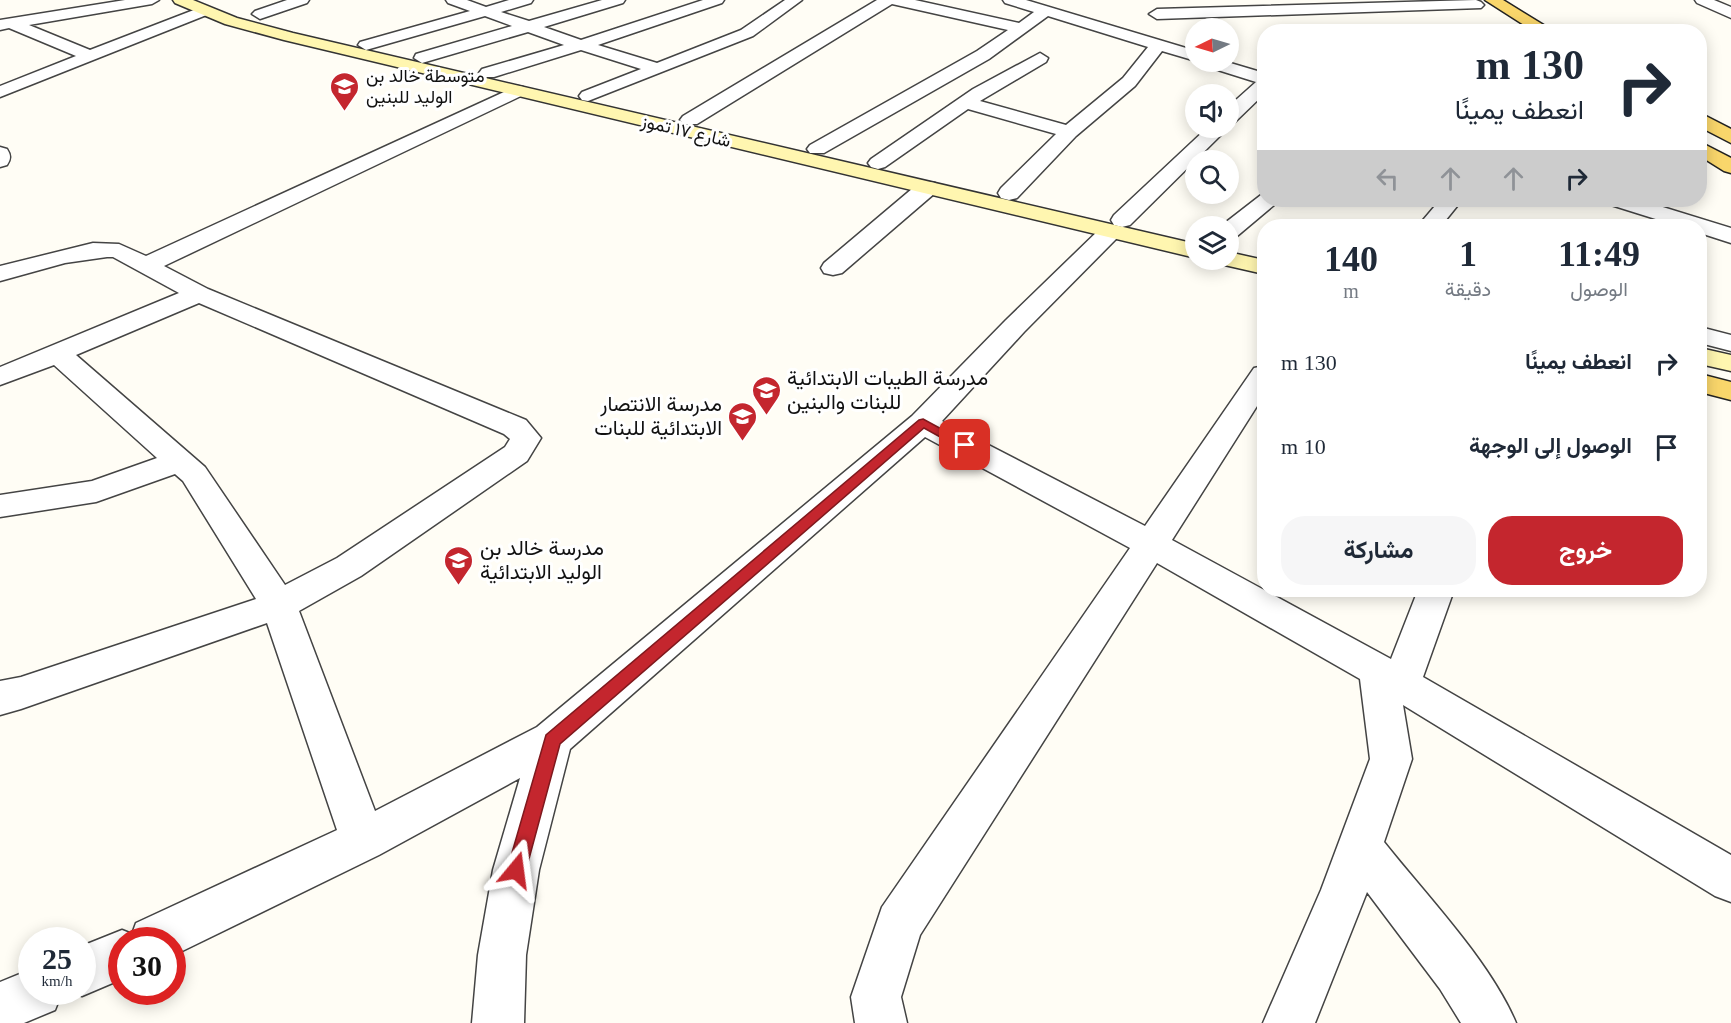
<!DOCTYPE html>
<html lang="ar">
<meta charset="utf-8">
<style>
body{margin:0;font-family:"Times New Roman",Vazirmatn,serif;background:#f6f6f7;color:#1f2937;direction:rtl;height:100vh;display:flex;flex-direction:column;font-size:22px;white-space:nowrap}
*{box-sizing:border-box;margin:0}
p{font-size:20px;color:#747a83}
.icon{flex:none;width:33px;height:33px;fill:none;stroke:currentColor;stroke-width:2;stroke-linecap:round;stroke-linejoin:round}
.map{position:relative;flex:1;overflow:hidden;direction:ltr}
.side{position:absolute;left:1257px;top:219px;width:450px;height:378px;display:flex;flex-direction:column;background:#fff;border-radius:24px;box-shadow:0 3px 15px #0003;direction:rtl}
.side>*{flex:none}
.banner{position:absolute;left:1257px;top:24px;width:450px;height:183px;border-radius:24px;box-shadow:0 3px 15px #0003;direction:rtl;background:#fff;color:#1f2937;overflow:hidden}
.needle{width:39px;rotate:265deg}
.fabs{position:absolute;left:1185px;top:18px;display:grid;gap:12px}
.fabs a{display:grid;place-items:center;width:54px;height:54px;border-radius:50%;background:#fff;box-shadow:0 3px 15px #0003;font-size:30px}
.speed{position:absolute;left:18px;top:927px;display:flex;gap:12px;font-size:30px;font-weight:700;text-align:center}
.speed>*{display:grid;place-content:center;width:78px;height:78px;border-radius:50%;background:#fff;box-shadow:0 3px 15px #0003;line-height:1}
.speed small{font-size:15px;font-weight:400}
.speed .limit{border:9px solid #d22;background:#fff;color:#111}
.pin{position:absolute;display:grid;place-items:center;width:51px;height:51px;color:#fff;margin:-26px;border-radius:12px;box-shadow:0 3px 9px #0006}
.me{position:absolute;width:66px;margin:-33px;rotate:16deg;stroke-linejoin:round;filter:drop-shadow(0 0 4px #0008)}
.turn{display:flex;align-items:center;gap:21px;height:126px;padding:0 24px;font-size:27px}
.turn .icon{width:78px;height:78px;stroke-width:2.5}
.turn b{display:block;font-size:42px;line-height:51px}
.lanes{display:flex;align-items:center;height:57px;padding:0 24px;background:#0003;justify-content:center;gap:30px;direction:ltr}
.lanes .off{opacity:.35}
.eta{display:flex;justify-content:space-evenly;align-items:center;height:102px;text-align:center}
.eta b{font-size:36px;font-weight:700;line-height:42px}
.button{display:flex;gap:12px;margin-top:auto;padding:12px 24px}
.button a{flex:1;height:69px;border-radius:24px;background:#c4262e;color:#fff;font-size:24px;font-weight:700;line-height:69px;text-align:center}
.button a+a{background:#f6f6f7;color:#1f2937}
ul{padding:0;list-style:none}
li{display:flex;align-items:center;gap:18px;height:84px;padding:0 24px}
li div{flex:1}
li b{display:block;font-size:22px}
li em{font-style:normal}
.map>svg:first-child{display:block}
</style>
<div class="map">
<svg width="1731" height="1023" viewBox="0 0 1731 1023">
<rect width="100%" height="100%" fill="#fffdf5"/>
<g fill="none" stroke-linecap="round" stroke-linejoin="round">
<defs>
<path id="minor" d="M 125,0 L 159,0 L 152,4 L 29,25 L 90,50 L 199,8 L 204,6 L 212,11 L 209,14 L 0,97 L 0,86 L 76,56 L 9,28 L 0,30 L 0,20 Z
M 287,0 L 309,0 L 307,3 L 260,19 L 252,14 L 255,11 Z
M 446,0 L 467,0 L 486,7 L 509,0 L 533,0 L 531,3 L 501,12 L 529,21 L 602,0 L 625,0 L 623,3 L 544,27 L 581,40 L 703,0 L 724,0 L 722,3 L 598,45 L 657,63 L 741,30 L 785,0 L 802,0 L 753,36 L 588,101 L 582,100 L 579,96 L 582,92 L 641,69 L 581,50 L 494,77 L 482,77 L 479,73 L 482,69 L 564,45 L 528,32 L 422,63 L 414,58 L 416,54 L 512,26 L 485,16 L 366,50 L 358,45 L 360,42 L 470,11 L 448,3 Z
M 877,0 L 915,0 L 1019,23 L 1034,12 L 1005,3 L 1003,0 L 1026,0 L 1196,51 L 1196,61 L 1162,51 L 1135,86 L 1076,136 L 1017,198 L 1009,200 L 1001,198 L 998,193 L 1001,188 L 1056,134 L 968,109 L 885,167 L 878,169 L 871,167 L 868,163 L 871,159 L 973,89 L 1040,53 L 1048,58 L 1046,62 L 980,101 L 1066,125 L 1123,78 L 1148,47 L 1048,16 L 989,59 L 824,153 L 810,153 L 807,149 L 810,145 L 977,51 L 1008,30 L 892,4 L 697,124 L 683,124 L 680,120 L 683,116 Z
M 1476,0 L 1481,2 L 1484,5 L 1481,8 L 1157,19 L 1149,14 L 1157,9 Z
M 1695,0 L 1714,0 L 1731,7 L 1731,18 L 1697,3 Z
M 1202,62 L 1227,62 L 1264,73 L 1264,94 L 1235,122 L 1228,124 L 1228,107 L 1256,82 L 1205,66 Z
M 517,86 L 523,87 L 526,91 L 523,95 L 164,266 L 208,289 L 526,420 L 541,438 L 527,461 L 361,576 L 299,611 L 375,811 L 537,727 L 912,416 L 1006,320 L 1102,227 L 1110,225 L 1118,227 L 1122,232 L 1118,237 L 1024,332 L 942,421 L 1145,526 L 1254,368 L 1264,366 L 1264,395 L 1172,540 L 1391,659 L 1418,590 L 1454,590 L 1423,677 L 1731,855 L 1731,902 L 1715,896 L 1403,705 L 1412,759 L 1384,842 C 1426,895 1490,961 1516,1023 L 1461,1023 L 1440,989 L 1367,892 L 1315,1023 L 1263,1023 L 1321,890 L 1370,759 L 1360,679 L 1157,563 L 920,935 L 901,997 L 907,1023 L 855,1023 L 851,997 L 882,907 L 1130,548 L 925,437 L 570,749 L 539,870 L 526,955 L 524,1023 L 472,1023 L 478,955 L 493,870 L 520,778 L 379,855 L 172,956 L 172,940 L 122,940 L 122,979 L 82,996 L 72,992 L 82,992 L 82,946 L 122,930 L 132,934 L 136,923 L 337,830 L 267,623 L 21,709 L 0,715 L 0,681 L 21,677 L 256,599 L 183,481 L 175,474 L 96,502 L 0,517 L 0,495 L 92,481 L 157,458 L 54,365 L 0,385 L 0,367 L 179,293 L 113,257 L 107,257 L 65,263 L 0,281 L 0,266 L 93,243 L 119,244 L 146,256 ZM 199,303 L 504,434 L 510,439 L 505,447 L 337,558 L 285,585 L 205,467 L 76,355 Z
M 1207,128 L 1228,128 L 1130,225 L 1122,227 L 1114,225 L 1111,220 L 1114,215 Z
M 0,147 L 7,149 C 11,155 11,159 7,165 L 0,167 Z
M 927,182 L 935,183 L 938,188 L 935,193 L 842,273 L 833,275 L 824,273 L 821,268 L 824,263 L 919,183 Z
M 1261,195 L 1264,195 L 1264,200 L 1280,200 L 1236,237 L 1228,239 L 1228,226 L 1221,226 Z
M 1440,200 L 1462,200 L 1441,226 L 1418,226 Z
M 1608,200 L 1640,200 L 1731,228 L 1731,243 L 1700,233 L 1700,226 L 1678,226 L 1611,205 Z
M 32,969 L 32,992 L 62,992 L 55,1010 L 24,1023 L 0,1023 L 0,982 Z"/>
<path id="tertiary" d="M 1700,327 L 1731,335 L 1731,351 L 1700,343 Z"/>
<path id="secondary" d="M 173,0 L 193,0 L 237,18 L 293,33 L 1196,244 L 1196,258 L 284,40 L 225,24 L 175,3 Z
M 1228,252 L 1264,260 L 1264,274 L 1220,264 L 1216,260 L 1228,260 Z
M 1700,348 L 1731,355 L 1731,371 L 1700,364 Z"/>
<path id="primary" d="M 1485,0 L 1503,0 L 1555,32 L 1535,32 Z
M 1700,113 L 1731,129 L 1731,143 L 1700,127 Z
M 1700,142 L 1731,158 L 1731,173 L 1724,171 L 1700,156 Z
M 1700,374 L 1731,382 L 1731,400 L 1700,392 Z"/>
</defs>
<use href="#minor" stroke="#444" stroke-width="3"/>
<use href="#tertiary" stroke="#444" stroke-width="3"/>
<use href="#secondary" stroke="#333" stroke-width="3"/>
<use href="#primary" stroke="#222" stroke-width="3"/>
<use href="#minor" fill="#fff" fill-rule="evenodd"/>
<use href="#tertiary" fill="#fff" fill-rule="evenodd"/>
<use href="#secondary" fill="#fff6b0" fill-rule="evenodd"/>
<use href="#primary" fill="#f9d66b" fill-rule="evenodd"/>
</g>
<path fill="#c4262e" stroke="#7f191e" stroke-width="1.5" d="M 923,419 L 971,445 L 969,448 L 960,448 L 924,428 L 560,744 L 526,870 L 523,876 L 516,879 L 509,876 L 507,870 L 546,735 L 919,420 Z"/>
<defs>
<symbol id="school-pin" viewBox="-11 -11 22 30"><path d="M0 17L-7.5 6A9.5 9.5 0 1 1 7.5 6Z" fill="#c4262e" stroke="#fff"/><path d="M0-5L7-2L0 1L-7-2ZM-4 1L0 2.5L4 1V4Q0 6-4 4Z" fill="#fff"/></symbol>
</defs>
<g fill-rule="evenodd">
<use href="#school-pin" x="328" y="70" width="33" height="45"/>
<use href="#school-pin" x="750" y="374" width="33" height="45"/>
<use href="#school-pin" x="726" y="400" width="33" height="45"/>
<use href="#school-pin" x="442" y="544" width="33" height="45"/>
</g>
<g text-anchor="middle" stroke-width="6" stroke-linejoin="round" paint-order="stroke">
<g font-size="18" fill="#111" stroke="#fff" text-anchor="start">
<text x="366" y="82">متوسطة خالد بن<tspan x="366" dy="21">الوليد للبنين</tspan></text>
</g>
<g font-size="18" fill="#111" stroke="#fff">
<text transform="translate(686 131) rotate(13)" y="6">شارع ١٧ تموز</text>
</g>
<g font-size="21" fill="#111" stroke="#fff" text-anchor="start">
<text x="787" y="385">مدرسة الطيبات الابتدائية<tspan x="787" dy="24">للبنات والبنين</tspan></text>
<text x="722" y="411" text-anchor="end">مدرسة الانتصار<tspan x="722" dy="24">الابتدائية للبنات</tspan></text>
<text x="480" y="555">مدرسة خالد بن<tspan x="480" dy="24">الوليد الابتدائية</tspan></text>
</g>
</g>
</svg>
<div class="fabs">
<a><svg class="needle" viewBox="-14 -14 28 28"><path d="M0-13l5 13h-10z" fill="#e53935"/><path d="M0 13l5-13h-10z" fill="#747a83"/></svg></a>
<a><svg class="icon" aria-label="sound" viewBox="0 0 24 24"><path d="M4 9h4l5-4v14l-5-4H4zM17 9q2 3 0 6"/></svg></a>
<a><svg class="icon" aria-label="search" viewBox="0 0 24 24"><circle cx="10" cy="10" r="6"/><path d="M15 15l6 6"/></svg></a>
<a><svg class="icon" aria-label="layers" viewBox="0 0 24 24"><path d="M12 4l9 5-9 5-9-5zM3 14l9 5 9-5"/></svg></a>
</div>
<div class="speed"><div>25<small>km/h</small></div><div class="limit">30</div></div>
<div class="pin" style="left:965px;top:445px;background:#d93025"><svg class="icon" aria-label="arrive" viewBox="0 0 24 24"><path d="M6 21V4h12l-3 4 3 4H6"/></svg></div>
<svg class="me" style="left:516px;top:870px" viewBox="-20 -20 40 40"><path d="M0-17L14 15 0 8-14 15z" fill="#c4262e" stroke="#fff" stroke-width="4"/></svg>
<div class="banner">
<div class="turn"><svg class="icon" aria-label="right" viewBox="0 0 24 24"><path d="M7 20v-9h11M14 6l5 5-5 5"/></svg><div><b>130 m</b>انعطف يمينًا</div></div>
<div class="lanes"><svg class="icon off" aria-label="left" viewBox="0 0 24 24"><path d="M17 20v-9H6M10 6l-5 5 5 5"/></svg><svg class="icon off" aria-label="ahead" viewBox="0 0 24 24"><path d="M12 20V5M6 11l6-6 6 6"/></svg><svg class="icon off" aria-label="ahead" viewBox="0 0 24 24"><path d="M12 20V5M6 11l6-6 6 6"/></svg><svg class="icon" aria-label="right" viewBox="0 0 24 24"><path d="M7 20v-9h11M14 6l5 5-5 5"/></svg></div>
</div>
<section class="side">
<div class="eta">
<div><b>11:49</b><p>الوصول</p></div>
<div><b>1</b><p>دقيقة</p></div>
<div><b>140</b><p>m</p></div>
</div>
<ul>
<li><svg class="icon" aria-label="right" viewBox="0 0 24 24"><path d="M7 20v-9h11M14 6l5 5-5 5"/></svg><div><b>انعطف يمينًا</b></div><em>130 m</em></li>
<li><svg class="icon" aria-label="arrive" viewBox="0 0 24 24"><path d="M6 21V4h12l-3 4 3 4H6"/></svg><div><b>الوصول إلى الوجهة</b></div><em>10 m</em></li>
</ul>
<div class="button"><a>خروج</a><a>مشاركة</a></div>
</section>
</div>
